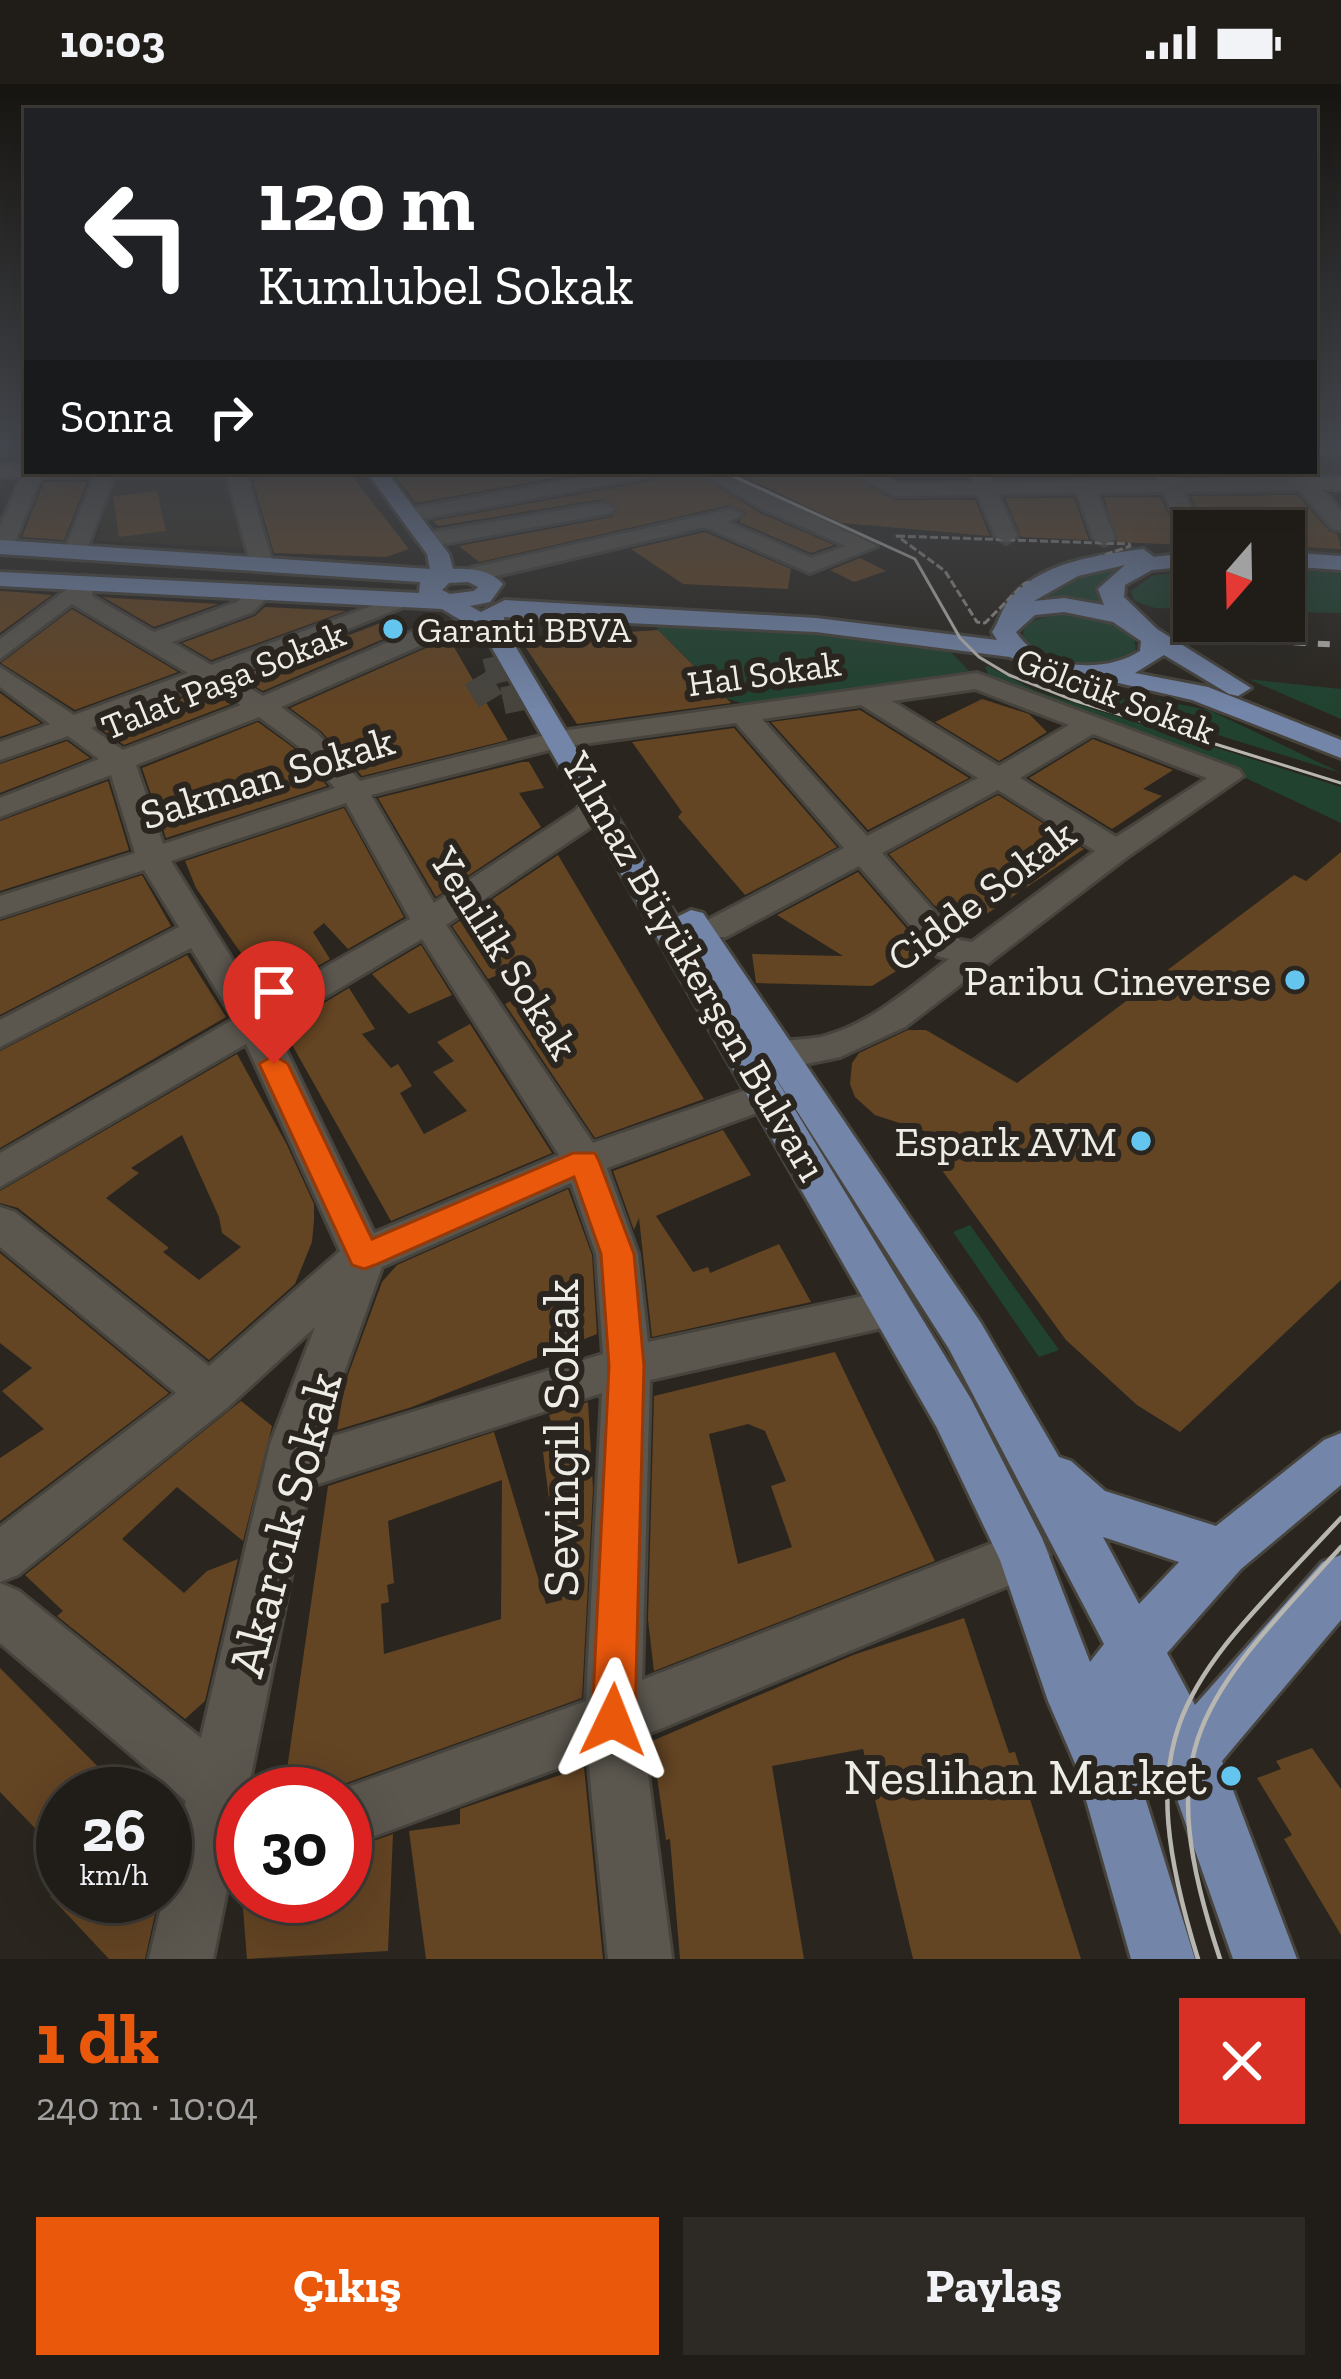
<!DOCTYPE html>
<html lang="tr">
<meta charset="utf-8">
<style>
body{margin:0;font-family:"Zilla Slab",serif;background:#2d2924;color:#f1f3f6;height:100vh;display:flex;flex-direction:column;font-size:45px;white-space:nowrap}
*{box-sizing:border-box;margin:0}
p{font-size:39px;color:#a2a1a1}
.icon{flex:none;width:66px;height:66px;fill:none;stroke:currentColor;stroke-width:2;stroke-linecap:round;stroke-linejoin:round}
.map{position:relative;height:1875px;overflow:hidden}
.side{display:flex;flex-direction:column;background:#201c17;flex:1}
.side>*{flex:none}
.top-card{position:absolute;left:24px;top:24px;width:1293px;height:366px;border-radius:0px;box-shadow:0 12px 48px #0002,0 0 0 3px #3d3a36;background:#202124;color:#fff;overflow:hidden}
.needle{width:78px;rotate:200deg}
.fabs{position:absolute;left:1173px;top:426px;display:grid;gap:24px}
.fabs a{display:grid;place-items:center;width:132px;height:132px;border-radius:0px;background:#201c17;box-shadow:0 12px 48px #0002,0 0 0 3px #3d3a36;font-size:60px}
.speed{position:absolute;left:36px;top:1683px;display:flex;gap:24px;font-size:60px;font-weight:700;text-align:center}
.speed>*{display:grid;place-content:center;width:156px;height:156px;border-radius:50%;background:#201c17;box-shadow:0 12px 48px #0002,0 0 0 3px #3d3a36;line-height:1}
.speed small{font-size:30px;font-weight:400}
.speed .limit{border:18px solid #d22;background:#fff;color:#111}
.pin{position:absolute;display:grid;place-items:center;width:102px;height:102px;color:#fff;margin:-123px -51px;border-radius:50% 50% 50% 0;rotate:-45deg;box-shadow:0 0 12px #0007}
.pin .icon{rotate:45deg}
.me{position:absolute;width:132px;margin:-66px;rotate:2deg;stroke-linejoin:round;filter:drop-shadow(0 0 9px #0008)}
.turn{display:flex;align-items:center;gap:42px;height:252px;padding:0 36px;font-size:54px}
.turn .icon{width:156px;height:156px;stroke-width:2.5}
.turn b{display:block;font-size:84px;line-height:102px}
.then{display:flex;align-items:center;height:114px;padding:0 36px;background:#0003;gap:24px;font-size:45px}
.round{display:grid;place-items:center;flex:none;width:126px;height:126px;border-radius:0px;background:#2d2924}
.summary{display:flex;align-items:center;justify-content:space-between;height:204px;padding:0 36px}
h1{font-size:72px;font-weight:800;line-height:90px;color:#ea580c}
.action{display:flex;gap:24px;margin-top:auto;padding:24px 36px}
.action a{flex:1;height:138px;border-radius:0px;background:#ea580c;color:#fff;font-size:48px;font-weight:800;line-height:138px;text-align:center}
.action a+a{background:#2d2924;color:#f1f3f6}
.status{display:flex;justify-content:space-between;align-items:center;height:84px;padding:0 60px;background:#201c17;direction:ltr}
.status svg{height:33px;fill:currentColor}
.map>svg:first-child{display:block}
</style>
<div class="status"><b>10:03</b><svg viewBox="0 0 49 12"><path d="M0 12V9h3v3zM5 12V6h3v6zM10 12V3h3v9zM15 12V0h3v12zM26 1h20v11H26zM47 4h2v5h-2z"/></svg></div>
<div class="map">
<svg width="1341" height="1875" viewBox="0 0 1341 1875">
<rect width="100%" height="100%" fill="#2a261f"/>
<path fill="#332d20" d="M 228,392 L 247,460 L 244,464 L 97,457 L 112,395 Z
M 1302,403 L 1335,441 L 1341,451 L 1341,469 L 1284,466 L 1284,447 L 1202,447 L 1188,406 Z"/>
<path fill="#20422f" d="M 1125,480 L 1132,484 L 1108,522 L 1044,520 L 1036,516 L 1067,499 Z
M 1284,484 L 1341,487 L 1341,529 L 1284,528 Z
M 1194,485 L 1194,525 L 1155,524 L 1134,517 L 1131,507 L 1152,492 Z
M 1061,529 L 1108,536 L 1134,552 L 1136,567 C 1105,592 1050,583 1022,557 L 1025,539 Z
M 656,537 L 829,547 L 946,563 L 969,587 L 745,620 L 728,615 L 658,546 Z
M 988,582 L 1036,607 L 1341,703 L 1341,739 L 1231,687 L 990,594 L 985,583 Z
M 1040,594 L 1209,626 L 1341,689 L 1044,597 Z
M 1247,595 L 1341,605 L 1341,635 L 1248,595 Z
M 970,1141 L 1059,1266 L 1039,1273 L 953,1148 Z"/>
<path fill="#634423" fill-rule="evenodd" d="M 348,387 L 409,465 L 386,473 L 274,469 L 253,398 L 277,390 Z
M 392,387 L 592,387 L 416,419 Z
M 663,387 L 693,387 L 760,429 L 834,461 L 811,469 L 739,438 L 746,429 L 730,421 L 479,478 L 459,462 L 612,433 L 618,424 L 603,415 L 438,442 L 433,437 L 650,397 Z
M 732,387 L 845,387 L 894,416 L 975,416 L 990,452 L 841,439 Z
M 1106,387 L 1150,387 L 1151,392 L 1012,393 L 1010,389 Z
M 44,398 L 87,398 L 64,456 L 22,453 Z
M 157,407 L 166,447 L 119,453 L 113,412 Z
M 1297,411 L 1330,448 L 1337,450 L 1341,465 L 1284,462 L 1284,426 L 1226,427 L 1233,447 L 1206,447 L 1191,412 Z
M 1104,413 L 1160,413 L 1184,461 L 1117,458 Z
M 1005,414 L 1074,414 L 1089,456 L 1021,453 Z
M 705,448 L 791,485 L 788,505 L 683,500 L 631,465 Z
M 860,474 L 886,487 L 854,498 L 830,486 Z
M 0,507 L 17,508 L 52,511 L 0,549 Z
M 103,513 L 114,514 L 218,520 L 154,543 Z
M 265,523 L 346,527 L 211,576 L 182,559 L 255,532 Z
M 72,525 L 178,588 L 75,626 L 1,579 Z
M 386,537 L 404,546 L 263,607 L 239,593 Z
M 658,546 L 731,619 L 577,640 L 520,555 Z
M 451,558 L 508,656 L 362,692 L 321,647 L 290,624 L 435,560 Z
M 206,605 L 231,620 L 124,661 L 101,645 Z
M 0,609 L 41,639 L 0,653 Z
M 982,615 L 1029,630 L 1047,648 L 999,677 L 935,638 Z
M 860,626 L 969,694 L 868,746 L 771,638 Z
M 258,638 L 295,665 L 327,702 L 166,754 L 142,684 Z
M 734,644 L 837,763 L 745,811 L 678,733 L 682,728 L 632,658 Z
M 1093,655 L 1173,686 L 1143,705 L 1162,712 L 1112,745 L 1029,694 Z
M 67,657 L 90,674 L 0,709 L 0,680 Z
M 522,678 L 529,678 L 544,704 L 519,709 L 541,743 L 436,813 L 378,714 Z
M 108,697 L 129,766 L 0,807 L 0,737 Z
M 998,711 L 1084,765 L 970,841 L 934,821 L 889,770 Z
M 344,724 L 404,833 L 348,865 L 324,839 L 313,848 L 330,875 L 269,910 L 196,804 L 185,777 Z
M 1341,768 L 1341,1196 L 1180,1348 L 1137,1321 L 1066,1256 L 928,1067 L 945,1054 L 875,1031 L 855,1013 L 850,1000 L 852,979 L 859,969 L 908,946 L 926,946 L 1017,999 L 1294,791 L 1306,797 Z
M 558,771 L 661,945 L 704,1015 L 595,1054 L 505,920 L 533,905 L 521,881 L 488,895 L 452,842 Z
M 858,788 L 927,868 L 872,902 L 756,899 L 752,870 L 843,872 L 777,831 Z
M 142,791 L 171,842 L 0,931 L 0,837 Z
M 421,861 L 452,911 L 409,930 L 372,890 Z
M 187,871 L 226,933 L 0,1064 L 0,967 Z
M 349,904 L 375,945 L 362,950 L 391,984 L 398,980 L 412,1002 L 400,1009 L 424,1050 L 467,1027 L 433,988 L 454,977 L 437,958 L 470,940 L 552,1069 L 391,1137 L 286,950 L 292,944 L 289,940 Z
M 237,970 L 286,1059 L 314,1120 L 314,1136 L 312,1158 L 295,1200 L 209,1276 L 18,1124 L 0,1119 L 0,1107 ZM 182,1051 L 219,1133 L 222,1149 L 241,1163 L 199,1196 L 163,1168 L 169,1164 L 106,1114 L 139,1089 L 131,1084 Z
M 723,1046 L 751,1091 L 656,1132 L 693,1188 L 708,1183 L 710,1189 L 779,1160 L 811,1218 L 652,1253 L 639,1134 L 634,1146 L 613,1087 Z
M 568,1105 L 592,1171 L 597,1250 L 412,1323 L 337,1346 L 345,1299 L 382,1198 L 397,1181 Z
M 0,1169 L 169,1309 L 0,1437 L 0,1374 L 44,1345 L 2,1307 L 32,1284 L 0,1259 Z
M 835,1268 L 935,1477 L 654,1587 L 648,1536 L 654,1312 ZM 748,1340 L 765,1347 L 786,1397 L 771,1402 L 792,1463 L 738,1480 L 709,1350 Z
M 241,1317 L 272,1342 L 243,1457 L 177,1403 L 122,1455 L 184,1509 L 207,1487 L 238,1475 L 205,1617 L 185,1635 L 57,1532 L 63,1527 L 25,1491 Z
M 588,1318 L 593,1405 L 582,1614 L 338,1702 L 284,1706 L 328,1402 L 494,1348 L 546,1520 L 562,1516 L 543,1368 L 559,1365 L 549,1331 ZM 502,1396 L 501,1535 L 384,1570 L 381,1520 L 389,1518 L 387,1501 L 394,1499 L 388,1437 Z
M 964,1534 L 1009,1669 L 1015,1668 L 1081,1875 L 913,1875 L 863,1665 L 772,1682 L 804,1875 L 680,1875 L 670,1755 L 666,1756 L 652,1657 L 853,1571 Z
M 0,1584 L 125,1710 L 63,1710 L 63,1773 L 0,1708 Z
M 1312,1664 L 1341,1705 L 1341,1851 L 1284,1755 L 1292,1751 L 1257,1694 L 1281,1685 L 1276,1677 Z
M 584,1683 L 603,1875 L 426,1875 L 409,1747 L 460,1740 L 460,1725 Z
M 393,1750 L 388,1867 L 247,1875 L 242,1812 L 345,1812 L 345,1767 Z
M 50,1812 L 159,1812 L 145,1875 L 109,1875 Z"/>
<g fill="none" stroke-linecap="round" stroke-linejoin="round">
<path stroke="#47443d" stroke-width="27" stroke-dasharray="27 14" stroke-linecap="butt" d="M 512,582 L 475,591 L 492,619 L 531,611"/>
<defs>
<path id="minor" d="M 1314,364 L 1341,364 L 1341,370 L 1314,370 Z
M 0,381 L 27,381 L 27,387 L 274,387 L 264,393 L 247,393 L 272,477 L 261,484 L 250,477 L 227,393 L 114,393 L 86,467 L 75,474 L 64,467 L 94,393 L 41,393 L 13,463 L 0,469 L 0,442 L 22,393 L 0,393 Z
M 617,387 L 659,387 L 649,393 L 410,437 L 399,431 L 410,425 Z
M 697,387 L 722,387 L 877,462 L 810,489 L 705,443 L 471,498 L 460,491 L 471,484 L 731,425 L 742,431 L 728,438 L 811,474 L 846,462 L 762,425 Z
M 849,387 L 874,387 L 898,400 L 973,399 L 970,387 L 988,387 L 993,398 L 1158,396 L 1154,387 L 1174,387 L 1178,395 L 1341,393 L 1341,405 L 1321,405 L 1341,427 L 1341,446 L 1333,445 L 1299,406 L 1184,408 L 1202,447 L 1194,447 L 1194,459 L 1183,452 L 1163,408 L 1097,409 L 1115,454 L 1104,461 L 1093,454 L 1077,409 L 998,410 L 1017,452 L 1006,459 L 995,452 L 978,411 L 894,412 Z
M 604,419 L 614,425 L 611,429 L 427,463 L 416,456 L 427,449 Z
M 82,494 L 94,501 L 92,512 L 154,548 L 237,518 L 251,505 L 267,505 L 271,510 L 253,528 L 172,558 L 211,581 L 396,513 L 412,513 L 416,518 L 229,592 L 263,612 L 423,543 L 484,533 L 484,543 L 440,553 L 281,623 L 318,650 L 360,697 L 561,647 L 977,589 L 1239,686 L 1243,692 L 1127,773 L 905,943 L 840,973 L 791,983 L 762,978 L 757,969 L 762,960 C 783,954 806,958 828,951 C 873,938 911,903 949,875 L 937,872 L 859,782 L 726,853 L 702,853 L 697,846 L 702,839 L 844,764 L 736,639 L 561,663 L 371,711 L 434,819 L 576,726 L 584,716 L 604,716 L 609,722 L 598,738 L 446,841 L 593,1059 L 768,998 L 781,1002 L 787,1011 L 781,1020 L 607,1084 L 638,1170 L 648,1258 L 891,1206 L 907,1211 L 913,1224 L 907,1237 L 891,1242 L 650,1296 L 642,1596 L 1024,1447 L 1042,1454 L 1050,1471 L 1042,1488 L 643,1652 L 672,1875 L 608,1875 L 588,1673 L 345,1763 L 345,1710 L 329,1710 L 586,1617 L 602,1309 L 309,1403 L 248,1706 L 243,1710 L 243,1800 L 227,1806 L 213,1875 L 149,1875 L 186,1717 L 0,1559 L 0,1499 L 19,1507 L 201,1654 L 270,1360 L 315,1243 L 227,1324 L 18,1491 L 0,1498 L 0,1443 L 176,1309 L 0,1163 L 0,1123 L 15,1128 L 209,1282 L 340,1167 L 246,960 L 0,1103 L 0,1069 L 234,935 L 191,864 L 0,963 L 0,936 L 179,843 L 144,786 L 0,833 L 0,812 L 135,769 L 111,691 L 0,733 L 0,714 L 99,675 L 68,652 L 0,676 L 0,658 L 50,640 L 0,603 L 0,583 L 74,631 L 188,589 L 72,520 L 0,575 L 0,555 ZM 206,600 L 241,621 L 123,666 L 91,644 ZM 975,605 L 1069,641 L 999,682 L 892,617 ZM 861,621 L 978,694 L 867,752 L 762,635 ZM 259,633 L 298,662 L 335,704 L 163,760 L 136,681 ZM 1093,650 L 1207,694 L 1116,753 L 1020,694 ZM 998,706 L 1095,767 L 972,858 L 960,856 L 882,769 ZM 346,719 L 410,835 L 260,920 L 171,777 ZM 422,855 L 559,1071 L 374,1149 L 275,943 ZM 571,1099 L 596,1170 L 603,1270 L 320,1356 L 382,1183 Z"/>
<path id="major" d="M 366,387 L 386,387 L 449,470 L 453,485 C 471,484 490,486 503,500 L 490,518 L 470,522 L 481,528 L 505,516 L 816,534 L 997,556 L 992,548 C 1000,536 1000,528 1009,516 C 1040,478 1098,471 1143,465 L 1154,473 L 1194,468 L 1194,482 L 1152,486 L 1125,501 L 1124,513 L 1157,545 L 1251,604 L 1238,612 L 1229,610 L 1164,571 L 1135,589 L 1208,603 L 1341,656 L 1341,674 L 1192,616 L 1101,595 L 1049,590 L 1010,573 L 816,548 L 504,533 L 505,545 L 677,833 L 691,826 L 703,829 L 981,1239 L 1059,1373 L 1071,1377 L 1105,1407 L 1216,1442 L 1324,1356 L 1341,1349 L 1341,1401 L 1241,1485 L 1167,1569 L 1195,1621 L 1322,1478 L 1341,1471 L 1341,1536 L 1222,1677 L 1297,1875 L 1233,1875 L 1169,1692 L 1135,1681 L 1195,1875 L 1131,1875 L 1077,1684 L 1048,1617 L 1000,1476 L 937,1344 L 484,550 L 442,525 L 0,502 L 0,488 L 419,509 L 420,498 L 0,470 L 0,456 L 430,485 L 427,470 ZM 1125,481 L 1098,505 L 1104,521 L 1064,514 L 1034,517 L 1078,492 ZM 468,498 L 478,503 L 474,507 L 450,510 L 442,506 L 449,499 ZM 1064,528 L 1113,538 L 1141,557 L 1140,567 C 1105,590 1040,586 1016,548 L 1035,531 ZM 767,980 L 949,1265 L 1104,1560 L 1090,1578 L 1042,1454 L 971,1315 ZM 1103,1453 L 1179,1478 L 1139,1520 Z
M 1284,468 L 1341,472 L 1341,486 L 1284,482 Z"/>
</defs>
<use href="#minor" stroke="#47443e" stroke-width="6"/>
<use href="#major" stroke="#47443e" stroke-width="6"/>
<path stroke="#908d87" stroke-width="3" stroke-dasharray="8 3" stroke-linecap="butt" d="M 897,452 L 1129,460 L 1130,462 L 1024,500 L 985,539 L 977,538 L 945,487 Z"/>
<use href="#minor" fill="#5b574f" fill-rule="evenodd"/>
<use href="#major" fill="#7385a8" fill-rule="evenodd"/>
<path stroke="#b8b6b0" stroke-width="3" d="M 722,387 L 915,475 L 960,554 L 979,573 L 1009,591 L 1076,617 L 1341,699"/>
<path stroke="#b8b6b0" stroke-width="4.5" d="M 1198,1875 C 1125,1639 1186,1600 1341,1434
M 1220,1875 C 1149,1660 1199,1619 1341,1463"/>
<path stroke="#b8b6b0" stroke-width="6" stroke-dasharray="12 12" stroke-linecap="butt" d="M 1222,554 L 1341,561"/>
</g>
<linearGradient id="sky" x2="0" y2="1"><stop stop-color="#171511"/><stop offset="0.58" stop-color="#44474d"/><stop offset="1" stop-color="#44474d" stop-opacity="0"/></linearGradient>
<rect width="1341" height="626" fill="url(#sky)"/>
<path fill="#ea580c" stroke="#983908" stroke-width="3" d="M 274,971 L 288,980 L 372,1155 L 573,1069 L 595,1069 L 599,1077 L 634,1170 L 644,1282 L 635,1636 L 628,1651 L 613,1657 L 598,1651 L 592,1636 L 609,1282 L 601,1170 L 574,1093 L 375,1181 L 364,1185 L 352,1181 L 259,980 Z"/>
<g fill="#64c5ee" stroke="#2a261f" stroke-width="4.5">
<circle cx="393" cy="545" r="12"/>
<circle cx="1295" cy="896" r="12"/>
<circle cx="1141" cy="1057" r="12"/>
<circle cx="1231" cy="1692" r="12"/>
</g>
<g text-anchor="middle" stroke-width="12" stroke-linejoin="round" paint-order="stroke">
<g font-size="36" fill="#eeece7" stroke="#2a261f" text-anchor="start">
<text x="417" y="558">Garanti BBVA</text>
</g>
<g font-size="36" fill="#eeece7" stroke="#2a261f">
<text transform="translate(764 589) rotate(-8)" y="13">Hal Sokak</text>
<text transform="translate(223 596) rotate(-22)" y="13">Talat Paşa Sokak</text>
<text transform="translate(1116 611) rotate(21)" y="13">Gölcük Sokak</text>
</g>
<g font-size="42" fill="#eeece7" stroke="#2a261f">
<text transform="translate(267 693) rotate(-17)" y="15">Sakman Sokak</text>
<text transform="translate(981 811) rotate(-37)" y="15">Cidde Sokak</text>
<text transform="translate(505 869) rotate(58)" y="15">Yenilik Sokak</text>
<text transform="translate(695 882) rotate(60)" y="15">Yılmaz Büyükerşen Bulvarı</text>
</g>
<g font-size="42" fill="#eeece7" stroke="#2a261f" text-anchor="end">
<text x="1271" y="911">Paribu Cineverse</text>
<text x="1117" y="1072">Espark AVM</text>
</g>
<g font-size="51" fill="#eeece7" stroke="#2a261f">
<text transform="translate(560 1354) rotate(-90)" y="18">Sevingil Sokak</text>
<text transform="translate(284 1440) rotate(-75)" y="18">Akarcık Sokak</text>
</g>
<g font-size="51" fill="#eeece7" stroke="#2a261f" text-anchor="end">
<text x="1207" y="1710">Neslihan Market</text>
</g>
</g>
</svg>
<div class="fabs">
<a><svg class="needle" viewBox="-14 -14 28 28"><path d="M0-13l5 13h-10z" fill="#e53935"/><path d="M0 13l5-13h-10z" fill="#a2a1a1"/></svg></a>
</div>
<div class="speed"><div>26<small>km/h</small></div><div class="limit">30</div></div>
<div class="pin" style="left:274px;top:980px;background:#d93025"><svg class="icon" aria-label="arrive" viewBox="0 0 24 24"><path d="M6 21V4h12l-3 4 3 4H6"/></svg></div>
<svg class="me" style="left:613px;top:1636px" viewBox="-20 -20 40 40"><path d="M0-17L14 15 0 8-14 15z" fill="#ea580c" stroke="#fff" stroke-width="4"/></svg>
<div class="top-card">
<div class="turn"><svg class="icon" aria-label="left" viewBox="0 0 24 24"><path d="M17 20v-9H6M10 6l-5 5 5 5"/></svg><div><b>120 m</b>Kumlubel Sokak</div></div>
<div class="then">Sonra<svg class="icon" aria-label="right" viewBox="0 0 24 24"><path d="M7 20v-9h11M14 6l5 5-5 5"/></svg></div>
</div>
</div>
<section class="side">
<div class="summary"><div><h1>1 dk</h1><p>240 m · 10:04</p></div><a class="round" style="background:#d93025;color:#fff"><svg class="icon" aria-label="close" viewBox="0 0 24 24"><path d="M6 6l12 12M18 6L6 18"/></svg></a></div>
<div class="action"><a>Çıkış</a><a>Paylaş</a></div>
</section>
